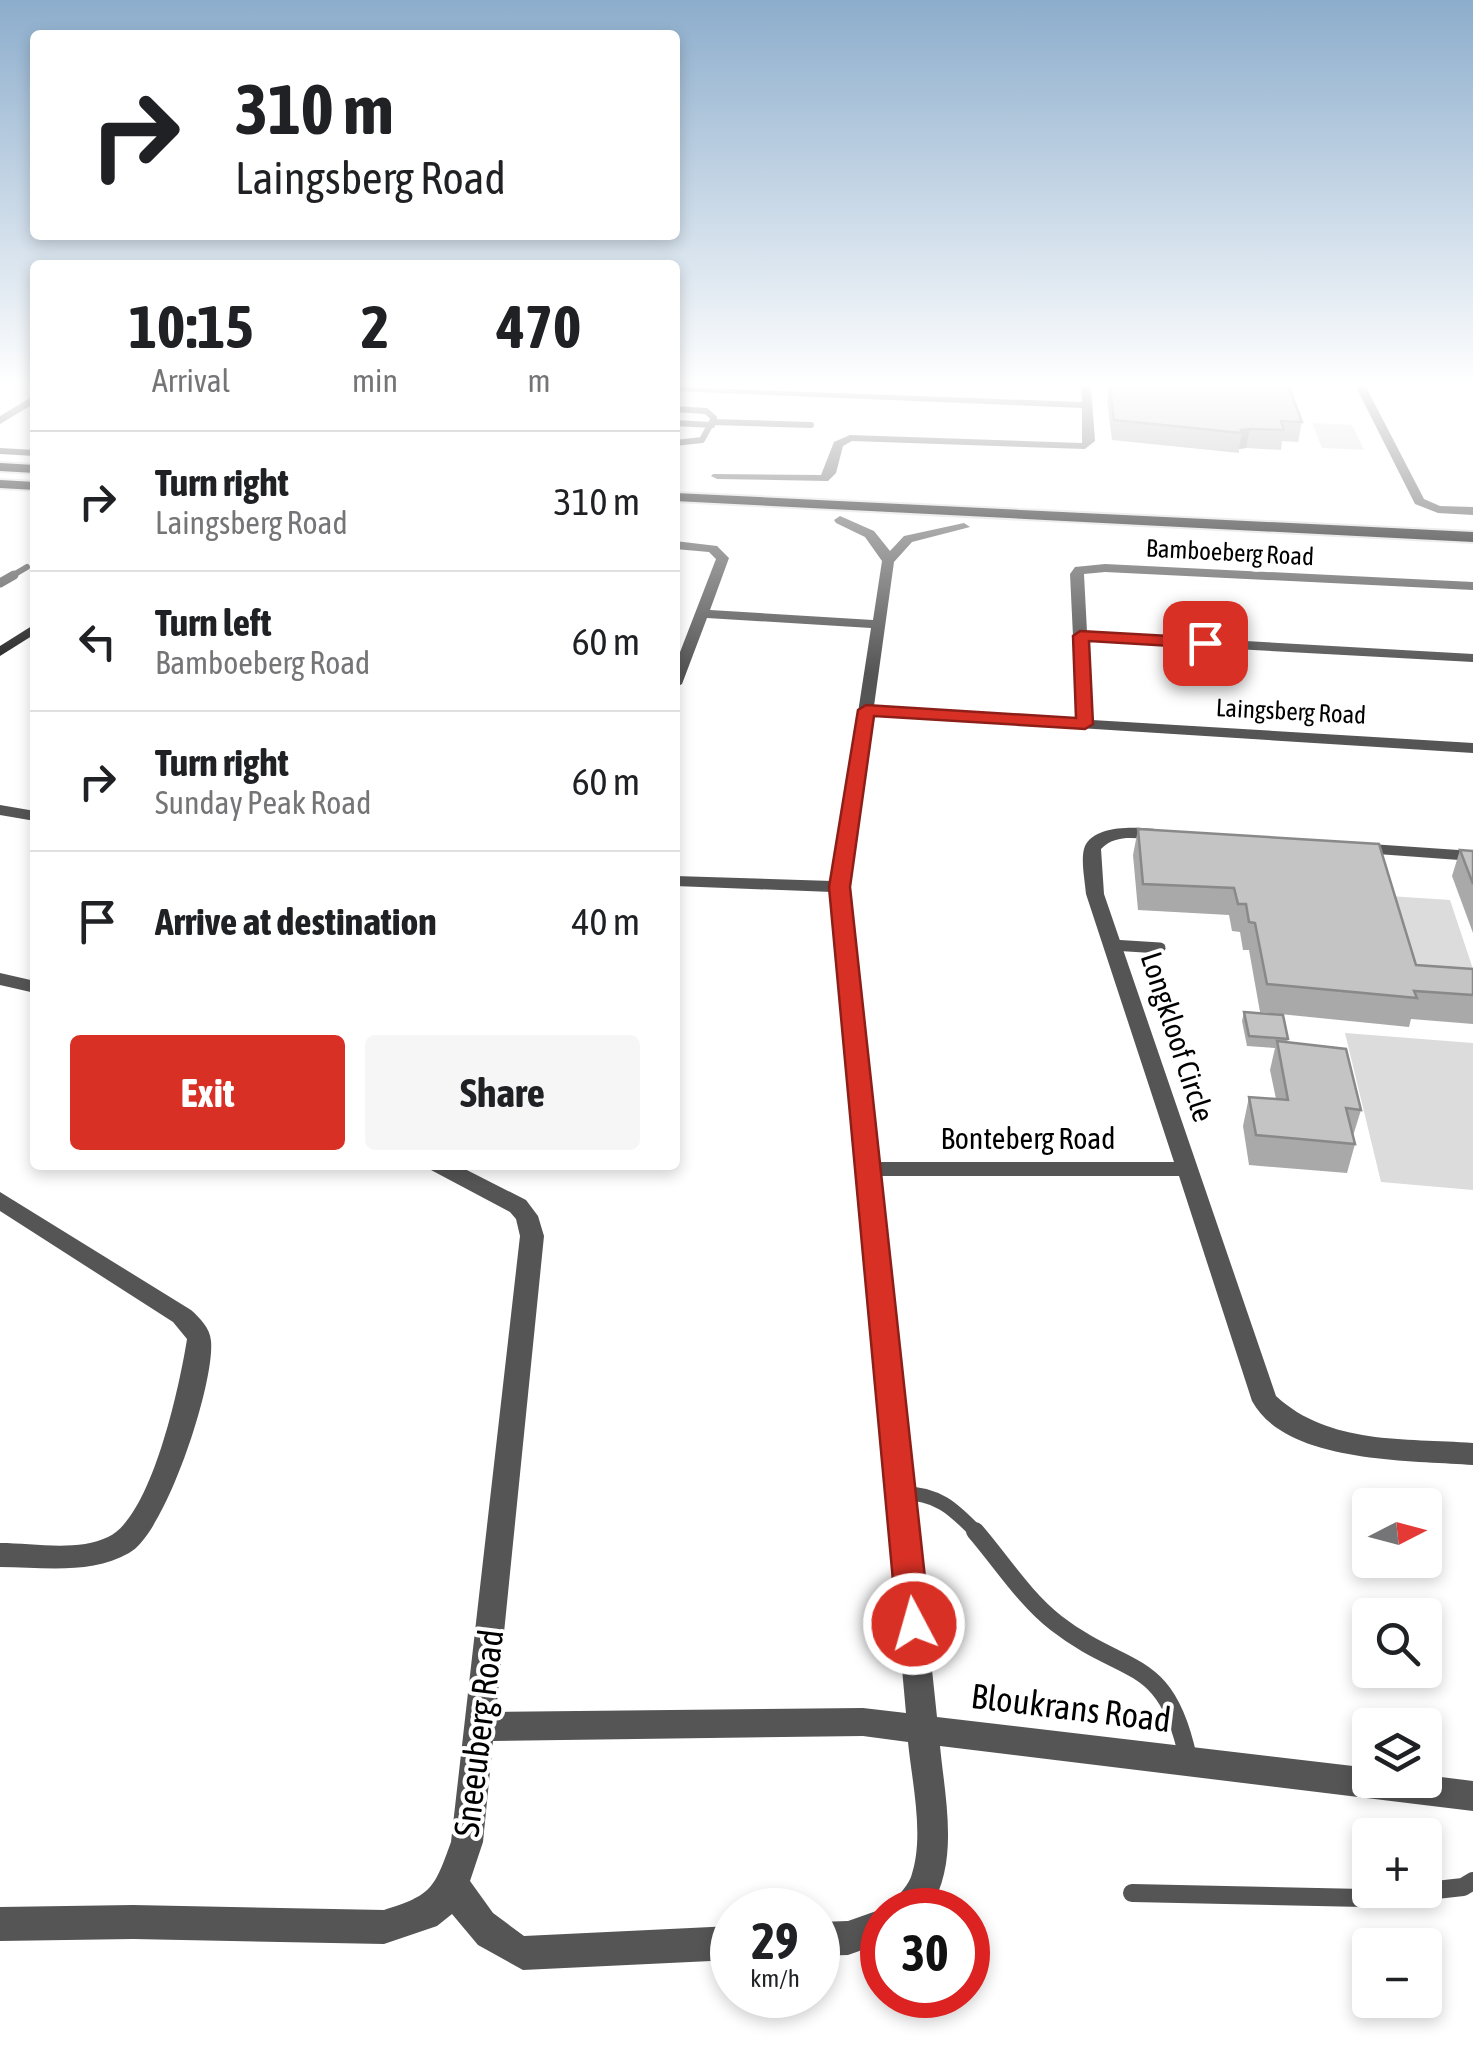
<!DOCTYPE html>
<meta charset="utf-8">
<style>
body{margin:0;font-family:"Asap Condensed",sans-serif;background:#f6f6f6;color:#202124;height:100vh;display:flex;flex-direction:column;font-size:38px;white-space:nowrap}
*{box-sizing:border-box;margin:0}
p{font-size:32px;color:#757577}
.icon{flex:none;width:55px;height:55px;fill:none;stroke:currentColor;stroke-width:2;stroke-linecap:round;stroke-linejoin:round}
.map{position:relative;flex:1;overflow:hidden}
.sheet{position:absolute;left:30px;top:260px;width:650px;height:910px;display:flex;flex-direction:column;background:#fff;border-radius:10px;box-shadow:0 5px 15px #0003}
.sheet>*{flex:none}
.hud{position:absolute;left:30px;top:30px;width:650px;height:210px;border-radius:10px;box-shadow:0 5px 15px #0003;background:#fff;color:#202124;overflow:hidden}
.needle{width:65px;rotate:84deg}
.fabs{position:absolute;left:1352px;top:1488px;display:grid;gap:20px}
.fabs a{display:grid;place-items:center;width:90px;height:90px;border-radius:10px;background:#fff;box-shadow:0 5px 15px #0003;font-size:50px}
.speed{position:absolute;left:710px;top:1888px;display:flex;gap:20px;font-size:50px;font-weight:700;text-align:center}
.speed>*{display:grid;place-content:center;width:130px;height:130px;border-radius:50%;background:#fff;box-shadow:0 5px 15px #0003;line-height:1}
.speed small{font-size:25px;font-weight:400}
.speed .limit{border:15px solid #d22;background:#fff;color:#111}
.pin{position:absolute;display:grid;place-items:center;width:85px;height:85px;color:#fff;margin:-42px;border-radius:20px;box-shadow:0 5px 15px #0006}
.me{position:absolute;width:110px;margin:-55px;rotate:354deg;stroke-linejoin:round;filter:drop-shadow(0 0 8px #0008)}
.turn{display:flex;align-items:center;gap:35px;height:210px;padding:0 40px;font-size:45px}
.turn .icon{width:130px;height:130px;stroke-width:2.5}
.turn b{display:block;font-size:70px;line-height:85px}
.eta{display:flex;justify-content:space-evenly;align-items:center;height:170px;text-align:center}
.eta b{font-size:60px;font-weight:700;line-height:70px}
.action{display:flex;gap:20px;margin-top:auto;padding:20px 40px}
.action a{flex:1;height:115px;border-radius:10px;background:#d93025;color:#fff;font-size:40px;font-weight:700;line-height:115px;text-align:center}
.action a+a{background:#f6f6f6;color:#202124}
ul{padding:0;list-style:none}
li{display:flex;align-items:center;gap:30px;height:140px;padding:0 40px;border-top:2px solid #e0e0e0}
li div{flex:1}
li b{display:block;font-size:38px}
li em{font-style:normal}
.map>svg:first-child{display:block}
</style>
<div class="map">
<svg width="1473" height="2049" viewBox="0 0 1473 2049">
<rect width="100%" height="100%" fill="#fff"/>
<path fill="#dcdcdc" d="M 1312,423 L 1352,425 L 1364,450 L 1322,448 Z
M 1389,896 L 1450,900 L 1473,969 L 1410,964 Z
M 1345,1033 L 1473,1043 L 1473,1190 L 1381,1182 Z"/>
<g fill="none" stroke-linecap="round" stroke-linejoin="round">
<defs>
<path id="primary" d="M 0,463 L 35,465 L 35,473 L 0,471 Z
M 0,480 L 35,482 L 35,490 L 0,488 Z
M 675,493 L 1473,532 L 1473,542 L 675,501 Z"/>
</defs>
<use href="#primary" stroke="#dbdbdb" stroke-width="4"/>
<path stroke="#555" stroke-width="6" d="M 675,409 L 706,411 L 714,418 L 702,440 L 675,443
M 713,422 L 811,425
M 675,423 L 712,425
M 10,577 L 27,567"/>
<path stroke="#555" stroke-width="9" d="M 0,583 L 14,575"/>
<path stroke="#555" stroke-width="11" d="M 1112,945 L 1160,948"/>
<path stroke="#555" stroke-width="14" d="M 901,1493 C 937,1493 953,1508 977,1533"/>
<path stroke="#555" stroke-width="18" d="M 975,1531 C 1001,1561 1024,1598 1056,1623 C 1125,1677 1166,1654 1188,1758
M 1132,1893 L 1364,1898 L 1463,1887 L 1473,1881"/>
<path fill="#555" fill-rule="evenodd" d="M 675,387 L 1082,402 L 1081,387 L 1091,387 L 1095,441 L 1085,449 L 852,441 L 843,446 L 836,473 L 828,481 L 717,479 L 711,476 L 713,474 L 821,475 L 834,442 L 850,435 L 1082,443 L 1082,408 L 675,391 Z
M 1356,387 L 1366,387 L 1424,499 L 1440,506 L 1473,507 L 1473,515 L 1438,513 L 1415,504 Z
M 35,395 L 35,403 L 0,424 L 0,416 Z
M 0,448 L 35,450 L 35,456 L 0,454 Z
M 840,516 L 874,531 L 890,551 L 904,536 L 964,523 L 970,527 L 912,542 L 894,562 L 874,706 L 1077,719 L 1070,574 L 1075,567 L 1105,564 L 1473,582 L 1473,590 L 1105,572 L 1084,574 L 1087,632 L 1473,654 L 1473,662 L 1088,641 L 1092,720 L 1473,743 L 1473,753 L 873,715 L 849,887 L 878,1162 L 1174,1162 L 1086,894 C 1085,880 1080,858 1085,846 C 1096,822 1147,827 1168,831 L 1171,835 L 1168,839 C 1145,842 1119,830 1101,849 L 1104,894 L 1276,1396 C 1329,1445 1405,1438 1473,1443 L 1473,1465 C 1412,1460 1286,1464 1252,1401 L 1179,1176 L 880,1176 L 937,1717 L 1370,1768 L 1370,1780 L 1425,1780 L 1425,1775 L 1473,1781 L 1473,1811 L 940,1746 C 945,1799 960,1862 929,1910 L 889,1910 C 894,1897 906,1890 911,1877 C 925,1837 912,1783 908,1742 L 863,1736 L 493,1741 L 483,1842 L 470,1881 L 493,1913 L 524,1936 L 732,1926 L 732,1960 L 523,1970 L 478,1945 L 452,1914 L 437,1926 L 384,1944 L 133,1939 L 0,1941 L 0,1907 L 133,1905 L 384,1910 C 432,1895 434,1889 451,1842 L 520,1236 L 516,1219 L 510,1212 L 431,1170 L 428,1165 L 457,1165 L 526,1200 L 538,1216 L 544,1236 L 496,1712 L 863,1708 L 906,1713 L 832,892 L 675,886 L 675,876 L 832,881 L 871,628 L 707,618 L 682,684 L 675,688 L 675,665 L 716,559 L 709,552 L 675,549 L 675,541 L 717,546 L 729,558 L 710,610 L 873,620 L 882,561 L 865,537 L 836,523 L 834,520 Z
M 0,805 L 35,811 L 35,821 L 0,815 Z
M 1356,843 L 1473,851 L 1473,861 L 1350,852 L 1347,848 Z
M 0,973 L 35,981 L 35,993 L 0,985 Z
M 0,1192 L 191,1310 C 200,1318 210,1328 211,1341 C 215,1383 166,1533 129,1553 C 91,1575 42,1567 0,1567 L 0,1543 C 33,1543 77,1552 108,1537 C 152,1517 180,1384 187,1339 L 173,1322 L 0,1211 Z
M 882,1909 L 882,1943 L 848,1955 L 818,1956 L 818,1922 L 848,1921 Z"/>
<path fill="#222" fill-rule="evenodd" d="M 35,624 L 35,634 L 0,656 L 0,646 Z"/>
<use href="#primary" fill="#000" fill-rule="evenodd"/>
</g>
<path fill="#a9a9a9" d="M 1109,387 L 1289,387 L 1302,422 L 1298,442 L 1282,441 L 1281,450 L 1246,448 L 1239,449 L 1239,453 L 1112,440 L 1107,400 Z
M 1138,829 L 1416,965 L 1473,969 L 1473,1024 L 1411,1019 L 1409,1027 L 1260,1012 L 1249,950 L 1243,950 L 1240,932 L 1232,931 L 1229,915 L 1138,910 L 1133,855 Z
M 1460,850 L 1473,851 L 1473,933 L 1452,876 Z
M 1244,1012 L 1288,1039 L 1287,1042 L 1361,1110 L 1353,1136 L 1355,1144 L 1347,1173 L 1249,1165 L 1243,1126 L 1249,1097 L 1276,1099 L 1270,1070 L 1275,1048 L 1247,1046 L 1242,1021 Z"/>
<path fill="#898989" d="M 1250,429 L 1246,448 L 1239,449 L 1242,433 L 1241,430 Z"/>
<path fill="#c4c4c4" stroke="#898989" stroke-width="2.5" d="M 1110,387 L 1289,387 L 1302,422 L 1281,421 L 1284,430 L 1250,429 L 1241,430 L 1242,433 L 1114,420 Z
M 1138,829 L 1379,844 L 1416,965 L 1473,969 L 1473,995 L 1414,991 L 1417,998 L 1267,984 L 1255,923 L 1249,922 L 1246,904 L 1238,904 L 1234,888 L 1143,884 Z
M 1460,850 L 1473,851 L 1473,884 Z
M 1244,1012 L 1283,1015 L 1288,1039 L 1249,1036 Z
M 1277,1041 L 1346,1049 L 1361,1110 L 1346,1108 L 1355,1144 L 1256,1135 L 1249,1097 L 1288,1100 Z"/>
<linearGradient id="sky" x2="0" y2="1"><stop stop-color="#8cadcc"/><stop offset="0.57" stop-color="#fff"/><stop offset="1" stop-color="#fff" stop-opacity="0"/></linearGradient>
<rect width="1473" height="674" fill="url(#sky)"/>
<path fill="#d93025" stroke="#8d1f18" stroke-width="2.5" d="M 1080,631 L 1205,638 L 1213,643 L 1205,648 L 1089,641 L 1093,724 L 1085,729 L 874,716 L 850,887 L 930,1624 L 926,1635 L 914,1639 L 902,1635 L 897,1624 L 829,887 L 858,710 L 866,705 L 1076,718 L 1073,636 Z"/>
<g text-anchor="middle" stroke-width="8" stroke-linejoin="round" paint-order="stroke">
<g font-size="25" fill="#000" stroke="#fff">
<text transform="translate(1230 552) rotate(3)" y="9">Bamboeberg Road</text>
<text transform="translate(1291 711) rotate(3)" y="9">Laingsberg Road</text>
</g>
<g font-size="30" fill="#000" stroke="#fff">
<text transform="translate(1177 1037) rotate(72)" y="10">Longkloof Circle</text>
<text x="1028" y="1149">Bonteberg Road</text>
</g>
<g font-size="35" fill="#000" stroke="#fff">
<text transform="translate(1071 1708) rotate(7)" y="12">Bloukrans Road</text>
<text transform="translate(479 1733) rotate(-83)" y="12">Sneeuberg Road</text>
</g>
</g>
</svg>
<div class="fabs">
<a><svg class="needle" viewBox="-14 -14 28 28"><path d="M0-13l5 13h-10z" fill="#e53935"/><path d="M0 13l5-13h-10z" fill="#757577"/></svg></a>
<a><svg class="icon" aria-label="search" viewBox="0 0 24 24"><circle cx="10" cy="10" r="6"/><path d="M15 15l6 6"/></svg></a>
<a><svg class="icon" aria-label="layers" viewBox="0 0 24 24"><path d="M12 4l9 5-9 5-9-5zM3 14l9 5 9-5"/></svg></a>
<a>+</a>
<a>−</a>
</div>
<div class="speed"><div>29<small>km/h</small></div><div class="limit">30</div></div>
<div class="pin" style="left:1205px;top:643px;background:#d93025"><svg class="icon" aria-label="arrive" viewBox="0 0 24 24"><path d="M6 21V4h12l-3 4 3 4H6"/></svg></div>
<svg class="me" style="left:914px;top:1624px" viewBox="-20 -20 40 40"><circle r="17" fill="#d93025" stroke="#fff" stroke-width="3"/><path d="M0-11L8 9 0 5-8 9z" fill="#fff"/></svg>
<div class="hud">
<div class="turn"><svg class="icon" aria-label="right" viewBox="0 0 24 24"><path d="M7 20v-9h11M14 6l5 5-5 5"/></svg><div><b>310 m</b>Laingsberg Road</div></div>
</div>
<section class="sheet">
<div class="eta">
<div><b>10:15</b><p>Arrival</p></div>
<div><b>2</b><p>min</p></div>
<div><b>470</b><p>m</p></div>
</div>
<ul>
<li><svg class="icon" aria-label="right" viewBox="0 0 24 24"><path d="M7 20v-9h11M14 6l5 5-5 5"/></svg><div><b>Turn right</b><p>Laingsberg Road</p></div><em>310 m</em></li>
<li><svg class="icon" aria-label="left" viewBox="0 0 24 24"><path d="M17 20v-9H6M10 6l-5 5 5 5"/></svg><div><b>Turn left</b><p>Bamboeberg Road</p></div><em>60 m</em></li>
<li><svg class="icon" aria-label="right" viewBox="0 0 24 24"><path d="M7 20v-9h11M14 6l5 5-5 5"/></svg><div><b>Turn right</b><p>Sunday Peak Road</p></div><em>60 m</em></li>
<li><svg class="icon" aria-label="arrive" viewBox="0 0 24 24"><path d="M6 21V4h12l-3 4 3 4H6"/></svg><div><b>Arrive at destination</b></div><em>40 m</em></li>
</ul>
<div class="action"><a>Exit</a><a>Share</a></div>
</section>
</div>
